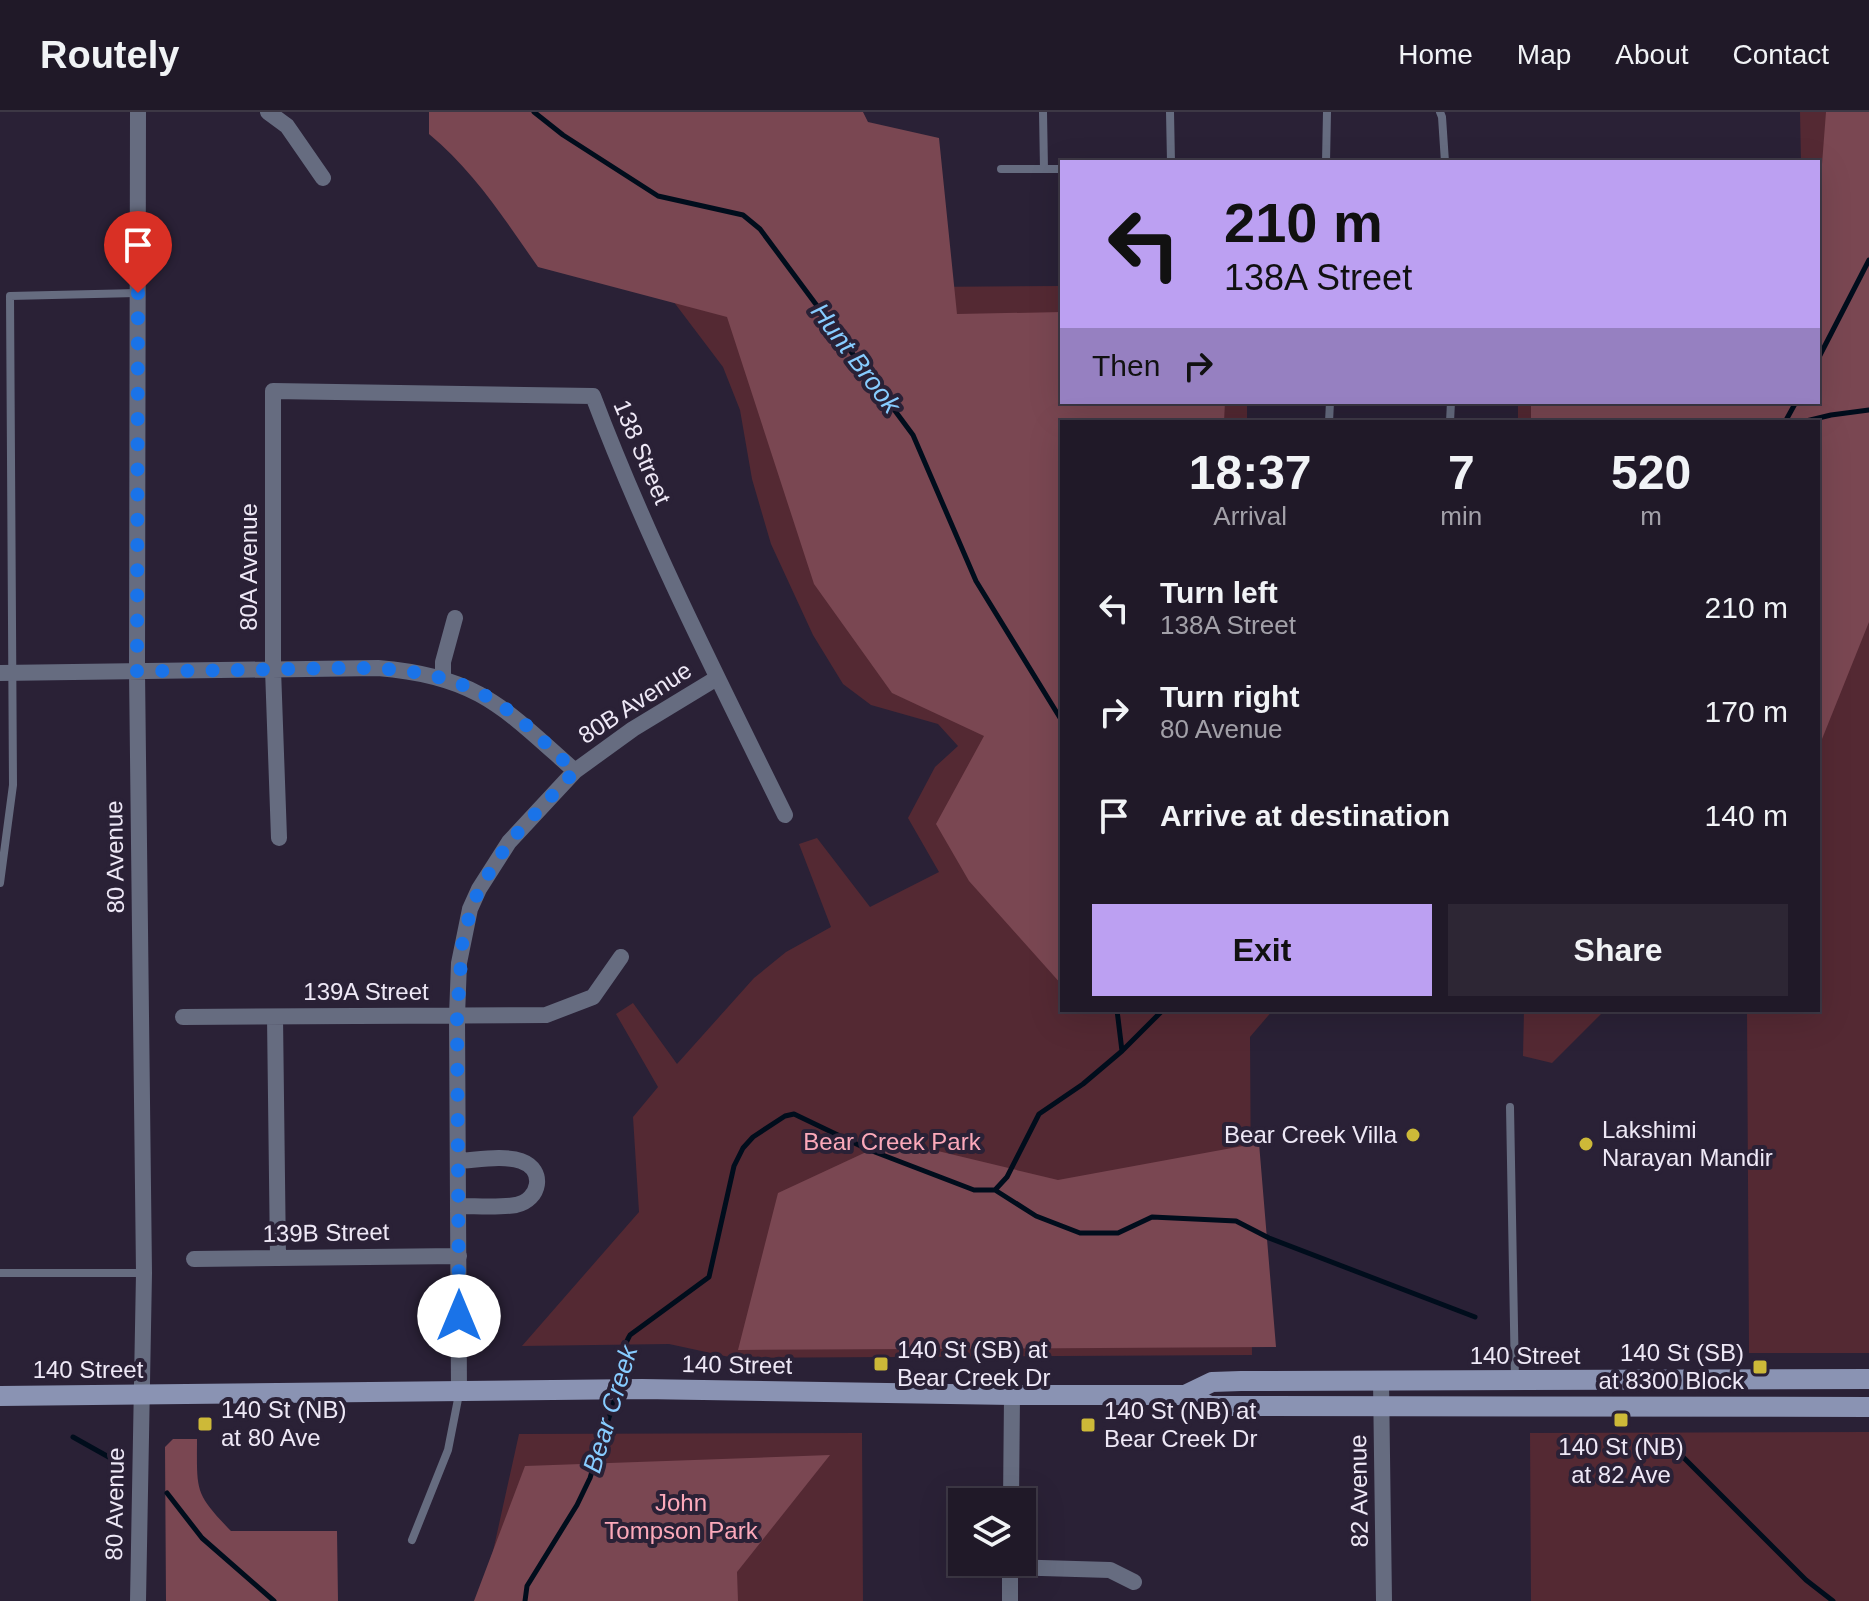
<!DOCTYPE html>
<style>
body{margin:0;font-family:Helvetica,sans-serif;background:#2d2634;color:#f1f3f6;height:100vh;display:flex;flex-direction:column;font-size:30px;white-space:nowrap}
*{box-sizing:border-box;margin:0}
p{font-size:26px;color:#a2a0a8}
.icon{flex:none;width:44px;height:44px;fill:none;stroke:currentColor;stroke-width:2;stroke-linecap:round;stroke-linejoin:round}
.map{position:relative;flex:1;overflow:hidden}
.sheet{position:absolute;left:1060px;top:308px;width:760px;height:592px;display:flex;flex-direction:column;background:#201928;border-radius:0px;box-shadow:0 8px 32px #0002,0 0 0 2px #3d3845}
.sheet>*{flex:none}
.hud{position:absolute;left:1060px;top:48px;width:760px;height:244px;border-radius:0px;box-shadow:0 8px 32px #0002,0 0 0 2px #3d3845;background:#bca0f2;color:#111;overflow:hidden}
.buttons{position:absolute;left:948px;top:1376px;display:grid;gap:16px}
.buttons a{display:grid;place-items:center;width:88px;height:88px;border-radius:0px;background:#201928;box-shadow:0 8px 32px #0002,0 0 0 2px #3d3845;font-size:40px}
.pin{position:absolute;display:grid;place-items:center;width:68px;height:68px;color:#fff;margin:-82px -34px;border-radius:50% 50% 50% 0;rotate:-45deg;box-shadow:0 0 8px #0007}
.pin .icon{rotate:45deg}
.me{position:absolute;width:88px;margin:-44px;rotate:0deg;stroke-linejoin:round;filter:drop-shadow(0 0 6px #0008)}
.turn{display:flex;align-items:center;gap:28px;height:168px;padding:0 32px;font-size:36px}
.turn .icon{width:104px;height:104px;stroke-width:2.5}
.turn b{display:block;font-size:56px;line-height:68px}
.then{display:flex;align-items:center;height:76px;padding:0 32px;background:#0003;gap:16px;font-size:30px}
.eta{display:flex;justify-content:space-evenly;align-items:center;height:136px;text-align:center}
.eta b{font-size:48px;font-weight:600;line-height:56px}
.cta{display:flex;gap:16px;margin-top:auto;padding:16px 32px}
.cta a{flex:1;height:92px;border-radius:0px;background:#bca0f2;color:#111;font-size:32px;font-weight:600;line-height:92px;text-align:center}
.cta a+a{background:#2d2634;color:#f1f3f6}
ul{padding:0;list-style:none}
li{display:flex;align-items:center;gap:24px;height:104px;padding:0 32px}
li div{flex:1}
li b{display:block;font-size:30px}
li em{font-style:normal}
header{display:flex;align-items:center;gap:48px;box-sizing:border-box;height:112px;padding:0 40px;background:#201928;border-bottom:2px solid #3d3845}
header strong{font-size:38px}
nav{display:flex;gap:44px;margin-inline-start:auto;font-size:28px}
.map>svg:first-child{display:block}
</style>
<header>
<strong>Routely</strong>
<nav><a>Home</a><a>Map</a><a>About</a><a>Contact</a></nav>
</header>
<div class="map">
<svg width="1869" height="1489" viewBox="0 0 1869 1489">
<rect width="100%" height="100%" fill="#2a2136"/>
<path fill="#542933" d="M 1800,0 L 1869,0 L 1869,1241 L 1749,1241 L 1747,898 L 1818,898 L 1818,310 L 1518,310 L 1518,290 L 1818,290 L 1818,50 L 1801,50 Z
M 1062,174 L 1062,290 L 1247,290 L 1247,310 L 1062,310 L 1062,898 L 1273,898 L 1250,925 L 1252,1243 L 734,1246 L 669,1232 L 522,1234 L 639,1100 L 633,1005 L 658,975 L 616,902 L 633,891 L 677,952 L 754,866 L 786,840 L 831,815 L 799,732 L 817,726 L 870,795 L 939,760 L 908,706 L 935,655 L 958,634 L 938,612 L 871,593 L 843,572 L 813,523 L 771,432 L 752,367 L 740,298 L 723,255 L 664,177 Z
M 1524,898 L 1605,898 L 1552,951 L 1523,944 Z
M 1869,1320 L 1869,1489 L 1531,1489 L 1530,1321 Z
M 862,1321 L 863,1489 L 482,1489 L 519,1322 Z"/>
<path fill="#7a4752" d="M 429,0 L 863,0 L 868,10 L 939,26 L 957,202 L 1062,200 L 1062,290 L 1225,290 L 1224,310 L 1062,310 L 1062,873 L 969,769 L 936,712 L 984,624 L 892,581 L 814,472 L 727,205 L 538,155 C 505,108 474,59 429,22 Z
M 1826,0 L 1869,0 L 1869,510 L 1818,637 L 1818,310 L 1531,310 L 1531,290 L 1818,290 L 1818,104 Z
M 892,1028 L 1058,1068 L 1259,1031 L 1276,1235 L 738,1238 L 778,1081 Z
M 173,1327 L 197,1327 C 197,1379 194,1381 231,1419 L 337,1419 L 338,1489 L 166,1489 L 165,1335 Z
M 830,1343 L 737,1460 L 738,1489 L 474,1489 L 525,1354 Z"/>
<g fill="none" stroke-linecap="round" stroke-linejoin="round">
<path stroke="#000d1c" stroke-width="5" d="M 534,0 L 563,23 L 658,84 L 743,103 L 760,117 L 913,323 L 976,469 L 1062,609
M 1818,247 L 1869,148
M 1785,310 L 1796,290
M 1802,310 L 1831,303 L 1869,298
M 1117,898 L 1122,939
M 995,1078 L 1036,1104 L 1080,1121 L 1118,1121 L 1152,1105 L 1236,1109 L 1269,1126 L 1475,1205
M 619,1273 C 624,1257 621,1237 630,1223 L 709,1165 L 734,1054 L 743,1036 L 753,1025 L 785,1004 L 794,1002 L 867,1037 L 974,1078 L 995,1078 L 1007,1065 L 1039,1002 L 1083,972 L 1122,939 L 1163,898
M 73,1325 L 114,1348
M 1677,1339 L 1806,1468 L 1833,1489
M 167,1381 L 202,1426 L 274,1489
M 525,1489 L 527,1474 L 577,1393 L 590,1366 L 616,1283"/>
<path stroke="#666c80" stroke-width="8" d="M 1043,0 L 1044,57
M 1170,0 L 1171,50
M 1440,0 L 1442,5 L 1445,50
M 1326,50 L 1327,0
M 1001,57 L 1062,57
M 1329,310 L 1330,290
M 1450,310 L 1451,290
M 0,771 L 13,673 L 10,184 L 137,181
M 1510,995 L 1515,1268
M 0,1161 L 144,1161
M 412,1428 L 448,1338 L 459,1282"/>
<path stroke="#666c80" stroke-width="16" d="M 138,0 L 137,559 L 144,1161 L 138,1489
M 268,0 L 287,14 L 323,66
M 0,561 L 378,556 C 478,564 504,596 575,659
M 443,565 L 443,550 L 455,506
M 279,726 L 273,557 L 273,279 L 593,284 C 647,427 717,565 785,703
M 183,905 L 546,903 L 593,885 L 621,845
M 275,905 L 278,1146
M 458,1049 C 477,1048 504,1043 521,1049 C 546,1058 540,1088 516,1093 C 498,1096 477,1094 458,1094
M 194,1147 L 459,1144
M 1381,1269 L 1384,1489
M 459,1281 L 457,904 L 459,851 L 470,797 L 479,777 L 509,730 L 575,659 L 633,617 L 717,566
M 1011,1390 L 1012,1283
M 1010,1455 L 1110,1458 L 1134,1470
M 1010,1489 L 1010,1450"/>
<path stroke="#8a93b3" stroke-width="20" d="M 1185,1283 L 1212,1270 L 1241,1269 L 1869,1267
M 0,1284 L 642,1277 L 1012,1283 L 1185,1283 L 1210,1294 L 1869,1295"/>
</g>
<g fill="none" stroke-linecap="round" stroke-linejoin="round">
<path stroke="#1a73e8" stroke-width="14" stroke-dasharray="0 25.2" d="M 138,181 L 137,559 C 188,559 238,558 289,557 C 357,556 425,550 486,584 C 520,603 546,633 575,659 L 509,730 L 479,777 L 463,823 L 457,904 L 459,1204"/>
</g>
<g fill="#cdb938" stroke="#2a2136" stroke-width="3">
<circle cx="1413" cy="1023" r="8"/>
<circle cx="1586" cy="1032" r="8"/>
<rect x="873" y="1244" width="16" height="16" rx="4"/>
<rect x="1752" y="1247" width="16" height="16" rx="4"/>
<rect x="1613" y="1300" width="16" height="16" rx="4"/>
<rect x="197" y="1304" width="16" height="16" rx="4"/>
<rect x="1080" y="1305" width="16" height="16" rx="4"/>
</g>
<g text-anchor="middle" stroke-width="8" stroke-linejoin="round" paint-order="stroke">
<g font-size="24" fill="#eee8f6" stroke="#2a2136">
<text transform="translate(642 340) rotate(67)" y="8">138 Street</text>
<text transform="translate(249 455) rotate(-90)" y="8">80A Avenue</text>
<text transform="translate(635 591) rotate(-33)" y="8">80B Avenue</text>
<text transform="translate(115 745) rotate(-91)" y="8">80 Avenue</text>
<text x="366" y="888">139A Street</text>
<text transform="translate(326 1121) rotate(-1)" y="8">139B Street</text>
<text x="1525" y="1252">140 Street</text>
<text transform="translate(737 1253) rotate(1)" y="8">140 Street</text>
<text x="88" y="1266">140 Street</text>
<text transform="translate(1359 1379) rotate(-91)" y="8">82 Avenue</text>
<text transform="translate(115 1392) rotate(-89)" y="8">80 Avenue</text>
</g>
<g font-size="24" fill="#eee8f6" stroke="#2a2136" text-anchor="start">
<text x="1602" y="1026">Lakshimi<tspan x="1602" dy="28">Narayan Mandir</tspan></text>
<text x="1397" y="1031" text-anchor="end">Bear Creek Villa</text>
<text x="897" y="1246">140 St (SB) at<tspan x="897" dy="28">Bear Creek Dr</tspan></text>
<text x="1744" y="1249" text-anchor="end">140 St (SB)<tspan x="1744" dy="28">at 8300 Block</tspan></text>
<text x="221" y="1306">140 St (NB)<tspan x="221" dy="28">at 80 Ave</tspan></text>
<text x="1104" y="1307">140 St (NB) at<tspan x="1104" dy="28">Bear Creek Dr</tspan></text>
<text x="1621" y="1343" text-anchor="middle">140 St (NB)<tspan x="1621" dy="28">at 82 Ave</tspan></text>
</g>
<g font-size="24" fill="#fca9ba" stroke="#2a2136">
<text x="892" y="1038">Bear Creek Park</text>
<text x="681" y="1399">John<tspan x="681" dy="28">Tompson Park</tspan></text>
</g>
<g font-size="26" font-style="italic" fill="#87ccff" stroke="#2a2136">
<text transform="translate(856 246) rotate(53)" y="9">Hunt Brook</text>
<text transform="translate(610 1297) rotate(-73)" y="9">Bear Creek</text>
</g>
</g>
</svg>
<div class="buttons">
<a><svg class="icon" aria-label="layers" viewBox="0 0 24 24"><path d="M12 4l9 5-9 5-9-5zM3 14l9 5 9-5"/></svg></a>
</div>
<div class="pin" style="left:138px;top:181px;background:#d93025"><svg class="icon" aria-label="arrive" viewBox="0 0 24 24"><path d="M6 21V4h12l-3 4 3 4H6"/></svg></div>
<svg class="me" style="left:459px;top:1204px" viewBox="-20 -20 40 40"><circle r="19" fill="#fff"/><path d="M0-13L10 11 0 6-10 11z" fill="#1a73e8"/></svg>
<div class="hud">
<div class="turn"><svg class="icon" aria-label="left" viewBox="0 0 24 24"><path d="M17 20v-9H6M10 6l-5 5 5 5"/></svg><div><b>210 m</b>138A Street</div></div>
<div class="then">Then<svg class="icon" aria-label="right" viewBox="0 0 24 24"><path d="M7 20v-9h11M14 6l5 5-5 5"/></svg></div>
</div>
<section class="sheet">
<div class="eta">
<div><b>18:37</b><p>Arrival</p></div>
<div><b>7</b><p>min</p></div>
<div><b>520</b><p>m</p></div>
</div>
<ul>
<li><svg class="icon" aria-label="left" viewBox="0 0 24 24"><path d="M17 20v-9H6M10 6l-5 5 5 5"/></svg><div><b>Turn left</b><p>138A Street</p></div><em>210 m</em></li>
<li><svg class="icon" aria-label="right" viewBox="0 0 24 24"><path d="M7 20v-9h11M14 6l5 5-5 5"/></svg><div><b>Turn right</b><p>80 Avenue</p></div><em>170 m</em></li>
<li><svg class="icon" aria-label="arrive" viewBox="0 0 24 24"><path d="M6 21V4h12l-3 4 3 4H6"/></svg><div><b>Arrive at destination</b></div><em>140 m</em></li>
</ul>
<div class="cta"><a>Exit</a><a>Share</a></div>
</section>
</div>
